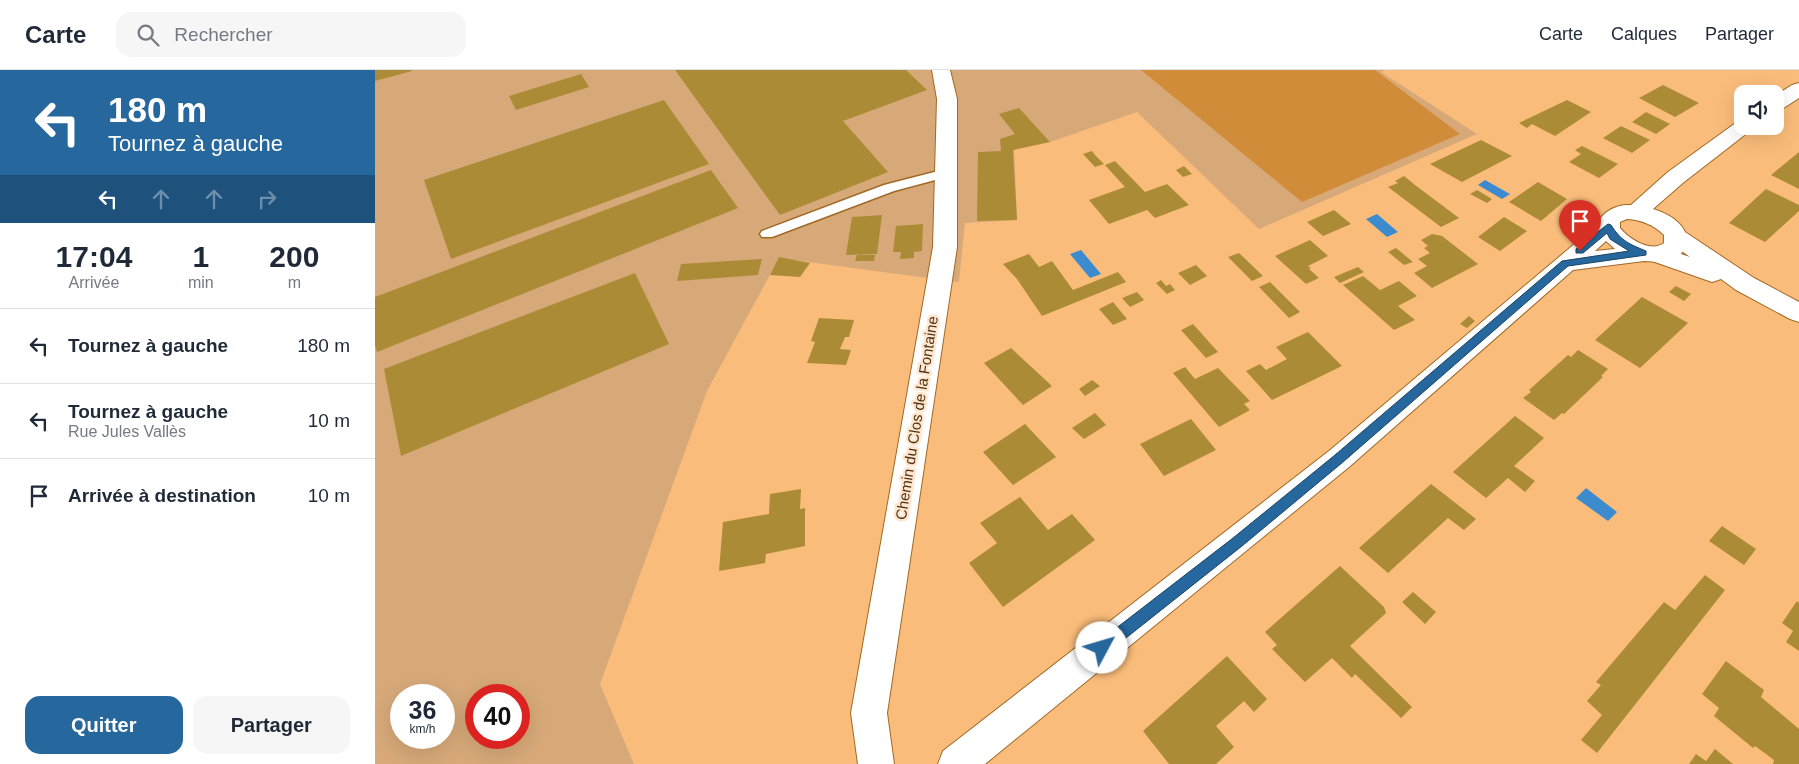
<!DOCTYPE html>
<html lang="fr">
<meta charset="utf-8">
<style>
body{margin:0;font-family:Helvetica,sans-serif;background:#f6f6f7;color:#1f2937;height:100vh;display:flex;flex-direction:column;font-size:19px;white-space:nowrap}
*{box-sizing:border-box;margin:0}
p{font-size:16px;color:#747a83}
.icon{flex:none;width:28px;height:28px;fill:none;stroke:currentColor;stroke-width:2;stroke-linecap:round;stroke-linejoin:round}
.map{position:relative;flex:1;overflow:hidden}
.sheet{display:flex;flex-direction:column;background:#fff;width:375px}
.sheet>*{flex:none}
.top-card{background:#26679d;color:#fff;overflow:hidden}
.controls{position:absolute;left:1359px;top:15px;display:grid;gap:10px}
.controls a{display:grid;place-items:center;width:50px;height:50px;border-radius:10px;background:#fff;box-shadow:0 5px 20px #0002;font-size:25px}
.speed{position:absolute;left:15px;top:614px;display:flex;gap:10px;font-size:25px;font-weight:700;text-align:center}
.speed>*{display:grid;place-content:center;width:65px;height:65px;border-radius:50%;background:#fff;box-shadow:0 5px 20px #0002;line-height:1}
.speed small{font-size:12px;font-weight:400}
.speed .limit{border:8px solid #d22;background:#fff;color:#111}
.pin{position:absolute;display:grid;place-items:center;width:42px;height:42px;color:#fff;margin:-51px -21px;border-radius:50% 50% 50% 0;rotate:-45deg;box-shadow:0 0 5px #0007}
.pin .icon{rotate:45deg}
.me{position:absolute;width:55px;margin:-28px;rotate:51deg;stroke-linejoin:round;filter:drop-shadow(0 0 4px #0008)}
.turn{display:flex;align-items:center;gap:18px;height:105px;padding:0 25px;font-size:22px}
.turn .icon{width:65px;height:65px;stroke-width:2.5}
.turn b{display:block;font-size:35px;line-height:42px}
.lanes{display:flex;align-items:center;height:48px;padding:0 25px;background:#0003;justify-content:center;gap:25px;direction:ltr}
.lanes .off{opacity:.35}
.eta{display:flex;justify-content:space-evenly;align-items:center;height:85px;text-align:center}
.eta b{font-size:30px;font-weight:700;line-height:35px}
.primary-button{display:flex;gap:10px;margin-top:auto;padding:10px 25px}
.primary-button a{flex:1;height:58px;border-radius:15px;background:#26679d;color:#fff;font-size:20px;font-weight:700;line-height:58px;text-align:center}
.primary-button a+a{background:#f6f6f7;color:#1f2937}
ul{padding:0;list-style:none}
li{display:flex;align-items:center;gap:15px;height:75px;padding:0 25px;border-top:1px solid #e0e1e3}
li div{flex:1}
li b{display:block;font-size:19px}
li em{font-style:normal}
header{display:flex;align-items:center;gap:30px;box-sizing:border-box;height:70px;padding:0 25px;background:#fff;border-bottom:1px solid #e0e1e3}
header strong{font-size:24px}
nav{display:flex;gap:28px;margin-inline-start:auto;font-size:18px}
.search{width:350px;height:45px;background:#f6f6f7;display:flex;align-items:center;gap:12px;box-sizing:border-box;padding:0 18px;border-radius:15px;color:#747a83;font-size:19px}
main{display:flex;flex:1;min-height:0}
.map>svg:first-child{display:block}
</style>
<header>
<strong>Carte</strong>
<div class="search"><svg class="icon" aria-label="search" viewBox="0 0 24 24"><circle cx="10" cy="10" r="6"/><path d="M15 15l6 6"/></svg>Rechercher</div>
<nav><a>Carte</a><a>Calques</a><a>Partager</a></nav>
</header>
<main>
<section class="sheet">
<div class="top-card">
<div class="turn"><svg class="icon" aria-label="left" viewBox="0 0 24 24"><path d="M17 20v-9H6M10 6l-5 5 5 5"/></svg><div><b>180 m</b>Tournez à gauche</div></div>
<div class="lanes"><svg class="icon" aria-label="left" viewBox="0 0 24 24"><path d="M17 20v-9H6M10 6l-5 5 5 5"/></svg><svg class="icon off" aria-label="ahead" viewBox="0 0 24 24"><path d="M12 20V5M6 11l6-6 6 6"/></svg><svg class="icon off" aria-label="ahead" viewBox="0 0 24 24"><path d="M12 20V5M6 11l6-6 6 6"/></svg><svg class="icon off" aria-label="right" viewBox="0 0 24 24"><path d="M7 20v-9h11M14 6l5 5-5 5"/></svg></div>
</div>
<div class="eta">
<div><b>17:04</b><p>Arrivée</p></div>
<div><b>1</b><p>min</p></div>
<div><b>200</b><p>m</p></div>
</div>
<ul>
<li><svg class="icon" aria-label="left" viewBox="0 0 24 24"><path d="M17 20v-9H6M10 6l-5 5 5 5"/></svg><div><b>Tournez à gauche</b></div><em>180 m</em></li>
<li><svg class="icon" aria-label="left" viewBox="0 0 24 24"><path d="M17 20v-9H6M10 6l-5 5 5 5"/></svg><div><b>Tournez à gauche</b><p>Rue Jules Vallès</p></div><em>10 m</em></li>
<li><svg class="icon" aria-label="arrive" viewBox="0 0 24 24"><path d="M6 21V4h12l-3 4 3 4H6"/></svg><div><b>Arrivée à destination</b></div><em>10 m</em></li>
</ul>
<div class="primary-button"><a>Quitter</a><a>Partager</a></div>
</section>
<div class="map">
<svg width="1424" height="694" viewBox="0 0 1424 694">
<rect width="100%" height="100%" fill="#fabc7a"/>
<path fill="#d7a979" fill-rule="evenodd" d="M 0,0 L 1010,0 L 1006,2 L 1102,64 L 884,159 L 762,42 L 675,72 L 639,80 L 642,150 L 590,153 L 584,211 L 582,212 L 404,188 L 332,321 L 225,614 L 259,694 L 0,694 ZM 26,625 L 69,625 L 69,668 L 26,668 ZM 101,625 L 144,625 L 144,668 L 101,668 Z"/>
<path fill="#d18c39" d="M 766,0 L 1000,0 L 1085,64 L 927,132 Z"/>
<path fill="#3b8bce" d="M 1110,110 L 1135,124 L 1127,129 L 1103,115 Z
M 1002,144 L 1023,162 L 1012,167 L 991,149 Z
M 706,180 L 726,204 L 715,208 L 695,184 Z
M 1211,418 L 1242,442 L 1233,451 L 1201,428 Z"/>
<path fill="#ac8b36" d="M 0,0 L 37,0 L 37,1 L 0,11 Z
M 300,0 L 531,0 L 552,20 L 468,51 L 513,102 L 405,145 Z
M 206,4 L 214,17 L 141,40 L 134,26 Z
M 1288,15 L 1324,33 L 1300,47 L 1264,28 Z
M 289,30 L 334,94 L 76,189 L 49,110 Z
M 1192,30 L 1216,42 L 1180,66 L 1157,54 L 1152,58 L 1144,53 Z
M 644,38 L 675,72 L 638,80 L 642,150 L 602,151 L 603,82 L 626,81 L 625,69 L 640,64 L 624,44 Z
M 1271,42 L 1295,54 L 1281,64 L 1257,52 Z
M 1246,56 L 1275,70 L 1257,83 L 1228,68 Z
M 1106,70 L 1137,86 L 1087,112 L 1055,94 Z
M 1207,76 L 1243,94 L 1224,108 L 1194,92 L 1206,84 L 1200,80 Z
M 717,81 L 720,85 L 729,94 L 720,97 L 708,84 Z
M 1424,82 L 1424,119 L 1396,105 Z
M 740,91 L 770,122 L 792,114 L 814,135 L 780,148 L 772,140 L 734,154 L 714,130 L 750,117 L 730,95 Z
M 809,96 L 817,104 L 808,107 L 801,100 Z
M 336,100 L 363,138 L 2,282 L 0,275 L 0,227 Z
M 1029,106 L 1040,115 L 1084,148 L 1066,157 L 1013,117 L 1023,113 L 1020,111 Z
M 1163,112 L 1192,129 L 1166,151 L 1134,132 Z
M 1391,119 L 1424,135 L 1424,141 L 1390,172 L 1354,153 Z
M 1102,120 L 1117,129 L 1112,133 L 1095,124 Z
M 959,140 L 976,154 L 948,166 L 932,152 Z
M 507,145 L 502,184 L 471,185 L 477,147 Z
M 1129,147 L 1152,161 L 1125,181 L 1103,167 Z
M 548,154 L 547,181 L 539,182 L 539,188 L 525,189 L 526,182 L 518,182 L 521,156 Z
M 1057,164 L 1067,166 L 1103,194 L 1057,218 L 1039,203 L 1052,196 L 1043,189 L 1055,183 L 1049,178 L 1053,176 L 1046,170 Z
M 935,170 L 953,186 L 933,196 L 936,198 L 934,199 L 944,208 L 931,214 L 900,186 Z
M 1021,178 L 1038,192 L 1029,195 L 1013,182 Z
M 864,183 L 888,206 L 877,211 L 853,187 Z
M 654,184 L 664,197 L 677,191 L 698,220 L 743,202 L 751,212 L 667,246 L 642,209 L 628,194 Z
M 482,185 L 500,185 L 499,191 L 480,191 Z
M 404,187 L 435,193 L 425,207 L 395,205 Z
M 387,189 L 383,205 L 302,211 L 306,194 Z
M 821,195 L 832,206 L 815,215 L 803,203 Z
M 983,197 L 989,202 L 965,213 L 959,207 Z
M 260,203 L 294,274 L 26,386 L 9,299 Z
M 988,206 L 1005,220 L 1024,211 L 1042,226 L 1023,236 L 1040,250 L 1019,260 L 968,215 Z
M 786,210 L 791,216 L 795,214 L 800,220 L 792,224 L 781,213 Z
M 895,212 L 925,242 L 914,248 L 884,217 Z
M 1301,216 L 1316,224 L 1309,231 L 1294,222 Z
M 762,222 L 769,230 L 755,237 L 747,228 Z
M 1267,227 L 1313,253 L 1265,298 L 1220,270 Z
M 738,232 L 752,249 L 738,255 L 724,239 Z
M 1094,246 L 1100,251 L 1092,258 L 1085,254 Z
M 444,248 L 479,250 L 474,267 L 470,267 L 465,279 L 476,280 L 471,295 L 432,293 L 440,272 L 436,271 Z
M 818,254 L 843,282 L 831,288 L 806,260 Z
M 933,262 L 967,296 L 897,330 L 871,301 L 885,294 L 891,300 L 912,289 L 901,277 Z
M 636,278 L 677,316 L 648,335 L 609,293 Z
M 1203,280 L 1233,299 L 1226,306 L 1228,307 L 1209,325 L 1189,344 L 1187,343 L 1179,350 L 1148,328 L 1156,322 L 1154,320 L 1193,285 L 1196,287 Z
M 810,297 L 820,309 L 843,298 L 875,331 L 869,334 L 875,340 L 844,357 L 798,303 Z
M 717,310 L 725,316 L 710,326 L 704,319 Z
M 720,343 L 731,355 L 709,369 L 697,358 Z
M 1140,346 L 1169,368 L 1139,396 L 1160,411 L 1150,422 L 1133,408 L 1111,428 L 1078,402 Z
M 816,349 L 841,380 L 789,406 L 765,374 Z
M 650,354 L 681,387 L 638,415 L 608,382 Z
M 1056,414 L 1101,449 L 1089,460 L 1073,448 L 1013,503 L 984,478 Z
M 426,419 L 425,439 L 430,438 L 430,476 L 391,484 L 390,493 L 344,501 L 348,452 L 394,444 L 395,424 Z
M 645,427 L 673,460 L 697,444 L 720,470 L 628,537 L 594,493 L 622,473 L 605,453 Z
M 1347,456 L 1381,479 L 1369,495 L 1334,471 Z
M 965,496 L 1009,537 L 1011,543 L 975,576 L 1037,637 L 1026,648 L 980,604 L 977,608 L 957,588 L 930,612 L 897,579 L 902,575 L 890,562 Z
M 1330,505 L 1350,520 L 1222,683 L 1206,670 L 1227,645 L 1212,631 L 1226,615 L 1221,612 L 1289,532 L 1300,540 Z
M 1038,522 L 1061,542 L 1050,554 L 1027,532 Z
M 1422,531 L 1424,533 L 1424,581 L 1411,572 L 1418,561 L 1407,553 Z
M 852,586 L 892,629 L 879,642 L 869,631 L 841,656 L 859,677 L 841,694 L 794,694 L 768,661 Z
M 1351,591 L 1389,620 L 1386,627 L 1424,659 L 1424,694 L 1398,694 L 1399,690 L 1380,676 L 1378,678 L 1339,646 L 1344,638 L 1327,624 Z
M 1340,679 L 1358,694 L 1314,694 L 1321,684 L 1331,691 Z"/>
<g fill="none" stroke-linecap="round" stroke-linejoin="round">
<defs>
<path id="service" d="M 571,99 L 575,100 L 577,103 L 575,106 L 519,121 L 397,167 L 387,167 L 385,164 L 387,161 L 509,115 Z"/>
<path id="minor" d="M 557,0 L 575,0 L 582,29 L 582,177 L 512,643 L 519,694 L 483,694 L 476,643 L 558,177 L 562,29 Z
M 1302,159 L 1310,162 L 1379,208 L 1424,232 L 1424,252 L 1415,249 L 1361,220 L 1346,209 L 1337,212 L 1277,191 L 1273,185 L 1277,179 L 1285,177 L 1315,187 L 1294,172 L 1291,167 L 1294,162 Z"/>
<path id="tertiary" d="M 1424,13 L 1424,28 L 1407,39 L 1400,41 L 1400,26 L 1417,15 Z
M 1368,50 L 1368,56 L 1379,56 L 1376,60 L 1309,112 L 1278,139 C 1294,144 1310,153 1313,171 L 1306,184 L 1288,192 L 1269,191 L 1198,200 L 974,397 L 610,694 L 563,694 L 568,681 L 954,381 L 1222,155 C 1227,141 1242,134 1256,135 L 1293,102 L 1362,52 ZM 1252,149 C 1267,150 1279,155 1289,165 L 1289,173 C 1276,183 1254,169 1245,158 L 1245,152 ZM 1231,171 L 1240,179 L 1220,181 Z"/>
</defs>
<use href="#service" stroke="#a16924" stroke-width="3"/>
<use href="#minor" stroke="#a16924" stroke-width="2"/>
<use href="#tertiary" stroke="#a16924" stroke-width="2"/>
<use href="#service" fill="#fff" fill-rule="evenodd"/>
<use href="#minor" fill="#fff" fill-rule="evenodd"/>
<use href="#tertiary" fill="#fff" fill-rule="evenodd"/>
</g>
<path fill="#26679d" stroke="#194366" d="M 1233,154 L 1236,155 C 1246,171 1254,174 1271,181 L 1271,185 L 1193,196 L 968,392 L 867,476 L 732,583 L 727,585 L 722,583 L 720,578 L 722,573 L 858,468 L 960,385 L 1187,191 L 1254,181 L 1235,169 L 1232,163 L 1208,183 L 1201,183 L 1201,179 Z"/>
<g text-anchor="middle" stroke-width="5" stroke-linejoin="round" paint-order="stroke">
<g font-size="15" fill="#4c3318" stroke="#ffe6cc">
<text transform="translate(542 348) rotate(-81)" y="5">Chemin du Clos de la Fontaine</text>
</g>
</g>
</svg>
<div class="controls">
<a><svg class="icon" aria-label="sound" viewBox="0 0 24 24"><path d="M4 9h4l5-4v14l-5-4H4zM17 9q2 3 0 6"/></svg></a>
</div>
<div class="speed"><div>36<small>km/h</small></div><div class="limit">40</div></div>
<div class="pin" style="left:1205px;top:181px;background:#d93025"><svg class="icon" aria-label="arrive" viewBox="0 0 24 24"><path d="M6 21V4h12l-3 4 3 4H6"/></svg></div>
<svg class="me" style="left:727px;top:578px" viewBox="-20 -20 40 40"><circle r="19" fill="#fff"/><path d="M0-13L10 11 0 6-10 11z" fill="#26679d"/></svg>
</div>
</main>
